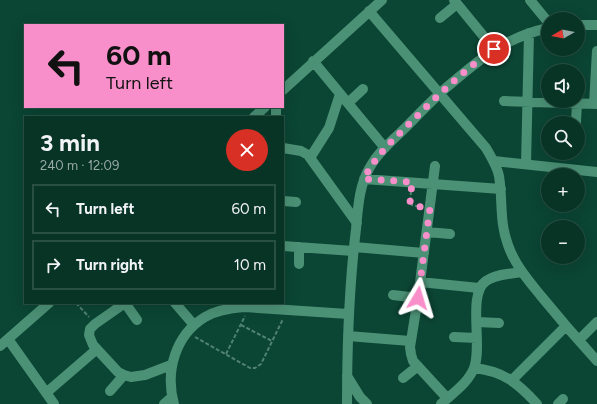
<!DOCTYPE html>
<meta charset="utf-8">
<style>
body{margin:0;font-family:Figtree,sans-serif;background:#113c2e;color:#f1f3f6;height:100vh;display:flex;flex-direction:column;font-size:15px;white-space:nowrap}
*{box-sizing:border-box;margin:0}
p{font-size:13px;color:#98aaa7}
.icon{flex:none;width:22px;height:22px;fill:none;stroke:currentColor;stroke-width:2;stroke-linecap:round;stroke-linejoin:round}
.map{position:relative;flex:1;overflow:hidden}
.sheet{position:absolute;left:24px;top:116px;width:260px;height:188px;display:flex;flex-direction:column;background:#083426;border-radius:0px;box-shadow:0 4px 16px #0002,0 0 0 1px #294f43}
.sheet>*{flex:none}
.guide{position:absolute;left:24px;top:24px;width:260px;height:84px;border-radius:0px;box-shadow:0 4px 16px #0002,0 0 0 1px #294f43;background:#f98fca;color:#111;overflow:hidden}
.needle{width:26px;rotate:261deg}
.controls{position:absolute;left:541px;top:12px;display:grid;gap:8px}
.controls a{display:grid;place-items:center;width:44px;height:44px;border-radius:50%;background:#083426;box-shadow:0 4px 16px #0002,0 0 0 1px #294f43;font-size:20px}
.pin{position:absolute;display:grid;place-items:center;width:34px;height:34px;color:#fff;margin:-17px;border:2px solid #fff;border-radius:50%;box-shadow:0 1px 4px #0007}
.me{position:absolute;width:44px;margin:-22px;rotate:7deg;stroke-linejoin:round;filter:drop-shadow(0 0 3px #0008)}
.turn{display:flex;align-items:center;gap:14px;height:84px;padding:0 16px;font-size:18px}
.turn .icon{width:52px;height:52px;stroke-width:2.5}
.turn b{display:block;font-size:28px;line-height:34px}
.round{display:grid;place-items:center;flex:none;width:42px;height:42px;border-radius:21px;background:#113c2e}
.headline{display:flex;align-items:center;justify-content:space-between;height:68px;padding:0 16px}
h1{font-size:24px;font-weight:700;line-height:30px}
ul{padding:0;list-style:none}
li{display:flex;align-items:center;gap:12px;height:50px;margin:0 8px 6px;padding:0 8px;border:2px solid #294f43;border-radius:0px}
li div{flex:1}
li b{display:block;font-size:15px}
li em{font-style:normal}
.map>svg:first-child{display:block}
</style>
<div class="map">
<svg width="597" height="404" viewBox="0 0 597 404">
<rect width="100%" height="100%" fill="#0b4533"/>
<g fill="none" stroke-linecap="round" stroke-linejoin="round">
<path stroke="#508271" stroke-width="2" stroke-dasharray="4 2" stroke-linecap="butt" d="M 411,191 L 410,203 L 412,205 L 421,207
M 76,303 L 89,317
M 241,325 L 272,341
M 195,337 L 250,368 L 255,368 L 261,364 L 283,319
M 226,354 L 245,316"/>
<path stroke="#4b9176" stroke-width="10" d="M 454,0 L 494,49
M 530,0 L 548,22
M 369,11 L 486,148 C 491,157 497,166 499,176 C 503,200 499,221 508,245 C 515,265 528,280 541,296 C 559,318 578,340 597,361
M 440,18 L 457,4
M 578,25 L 597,25
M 313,61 L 385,148
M 283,90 L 382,0
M 504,101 L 597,104
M 348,103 L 363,89
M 594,104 L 597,51
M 254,117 L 265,107
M 276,117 L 276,107
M 576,122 L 577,103
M 283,148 L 301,151 L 308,155 L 357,223
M 310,158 L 329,128 L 340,94
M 494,161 L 597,172
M 526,164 L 529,33
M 435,166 L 418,298 L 410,347 L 411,354 L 413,361 L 447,398
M 364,179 L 501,189
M 283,201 L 296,202
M 427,232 L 450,234
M 283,246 L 353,251
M 354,247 L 424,253
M 299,264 L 299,247
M 420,282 L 479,288
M 393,295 L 418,298
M 125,303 L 95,324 L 90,329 L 89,335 L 93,345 L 118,372 L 124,375 L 131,377 L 145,375 L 171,365
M 125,303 L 137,320
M 175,303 L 194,325
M 477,322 L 499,323
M 348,336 L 410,341
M 454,337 L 477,338
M 8,339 L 54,404
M 579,340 L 597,322
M 0,346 L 49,303
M 474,368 C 503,371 518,383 537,404
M 347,376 L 360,397 L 367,404
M 403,378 L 418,366
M 512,380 L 566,326
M 110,391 L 124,375
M 46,393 L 97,349
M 164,404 L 172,397
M 174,404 C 165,372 175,335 205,317 C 217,310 230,308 244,307 L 348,314
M 347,404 C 347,345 349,287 356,229 C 358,208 359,185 370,167 C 378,152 392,141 404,129 C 418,115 432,100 447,87 C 481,58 504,38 548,28
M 441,404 C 453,393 468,383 474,368 C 483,346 467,294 486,281 C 495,274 510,274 522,272
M 558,404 L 563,399"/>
</g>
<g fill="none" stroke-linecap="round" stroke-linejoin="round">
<path stroke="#f98fca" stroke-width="7" stroke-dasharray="0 12.6" d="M 418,298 L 430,208 L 415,206 L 410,203 L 412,182 L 364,179 C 375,156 393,140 411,122 C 437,96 464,70 494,49"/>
</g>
</svg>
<div class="controls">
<a><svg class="needle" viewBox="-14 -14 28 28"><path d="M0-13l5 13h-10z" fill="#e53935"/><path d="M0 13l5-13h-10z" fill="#98aaa7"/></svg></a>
<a><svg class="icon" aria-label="sound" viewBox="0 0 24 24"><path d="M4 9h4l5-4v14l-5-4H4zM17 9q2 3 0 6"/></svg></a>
<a><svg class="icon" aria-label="search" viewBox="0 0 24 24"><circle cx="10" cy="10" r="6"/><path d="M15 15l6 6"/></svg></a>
<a>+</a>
<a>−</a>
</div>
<div class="pin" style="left:494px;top:49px;background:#d93025"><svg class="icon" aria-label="arrive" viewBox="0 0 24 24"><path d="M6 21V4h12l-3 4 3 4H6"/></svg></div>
<svg class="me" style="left:418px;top:298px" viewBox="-20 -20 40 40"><path d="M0-17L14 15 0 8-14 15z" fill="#f98fca" stroke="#fff" stroke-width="4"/></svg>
<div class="guide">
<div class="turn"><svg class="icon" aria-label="left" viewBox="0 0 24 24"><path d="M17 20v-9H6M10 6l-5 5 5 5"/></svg><div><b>60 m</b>Turn left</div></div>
</div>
<section class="sheet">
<div class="headline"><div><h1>3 min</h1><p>240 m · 12:09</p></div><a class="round" style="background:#d93025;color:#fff"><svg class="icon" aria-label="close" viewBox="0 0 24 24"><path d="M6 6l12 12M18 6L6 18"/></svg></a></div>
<ul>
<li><svg class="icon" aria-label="left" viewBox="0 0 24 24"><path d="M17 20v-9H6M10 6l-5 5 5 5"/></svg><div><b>Turn left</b></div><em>60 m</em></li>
<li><svg class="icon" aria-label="right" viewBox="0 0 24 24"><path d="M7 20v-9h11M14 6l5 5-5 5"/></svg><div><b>Turn right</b></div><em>10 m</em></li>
</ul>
</section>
</div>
